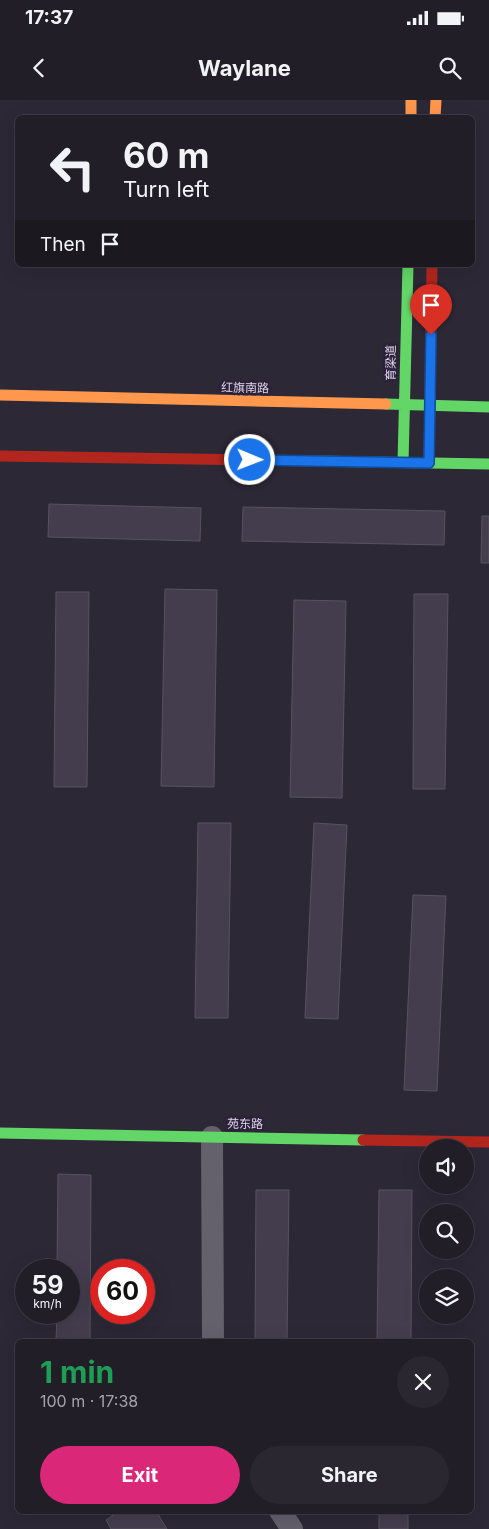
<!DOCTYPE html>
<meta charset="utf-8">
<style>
body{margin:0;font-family:Inter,"Noto Sans SC",sans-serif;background:#2a2730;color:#f1f3f6;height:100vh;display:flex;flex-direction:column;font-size:19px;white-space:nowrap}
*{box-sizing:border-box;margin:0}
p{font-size:16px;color:#a2a2a8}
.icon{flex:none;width:28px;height:28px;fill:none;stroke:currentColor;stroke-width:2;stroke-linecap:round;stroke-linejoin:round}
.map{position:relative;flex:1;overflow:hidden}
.drawer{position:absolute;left:15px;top:1239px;width:459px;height:175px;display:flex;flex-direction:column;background:#221e28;border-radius:8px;box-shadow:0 5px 20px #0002,0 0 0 1px #3f3c45}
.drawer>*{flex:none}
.guide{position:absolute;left:15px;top:15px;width:460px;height:152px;border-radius:8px;box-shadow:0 5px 20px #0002,0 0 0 1px #3f3c45;background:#221e28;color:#f1f3f6;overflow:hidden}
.tools{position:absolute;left:419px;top:1039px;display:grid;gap:10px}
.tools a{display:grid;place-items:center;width:55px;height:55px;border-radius:50%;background:#221e28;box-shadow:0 5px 20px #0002,0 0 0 1px #3f3c45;font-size:25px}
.speed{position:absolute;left:15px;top:1159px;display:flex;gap:10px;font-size:25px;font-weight:700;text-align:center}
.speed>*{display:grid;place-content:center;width:65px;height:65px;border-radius:50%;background:#221e28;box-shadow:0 5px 20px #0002,0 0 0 1px #3f3c45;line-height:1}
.speed small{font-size:12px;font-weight:400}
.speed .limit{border:8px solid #d22;background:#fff;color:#111}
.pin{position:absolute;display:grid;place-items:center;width:42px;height:42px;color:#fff;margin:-51px -21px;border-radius:50% 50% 50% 0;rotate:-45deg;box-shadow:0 0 5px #0007}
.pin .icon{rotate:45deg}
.me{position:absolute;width:55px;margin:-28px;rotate:91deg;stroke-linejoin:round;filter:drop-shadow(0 0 4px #0008)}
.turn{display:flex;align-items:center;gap:18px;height:105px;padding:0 25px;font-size:22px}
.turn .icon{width:65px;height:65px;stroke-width:2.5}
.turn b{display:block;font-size:35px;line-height:42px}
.then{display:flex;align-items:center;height:48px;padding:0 25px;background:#0003;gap:10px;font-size:19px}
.round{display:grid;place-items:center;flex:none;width:52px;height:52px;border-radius:26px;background:#2a2730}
.summary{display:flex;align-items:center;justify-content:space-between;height:85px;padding:0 25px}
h1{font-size:30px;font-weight:700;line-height:38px;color:#1e9e55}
.cta{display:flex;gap:10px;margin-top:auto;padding:10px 25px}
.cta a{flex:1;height:58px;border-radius:30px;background:#db2777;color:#fff;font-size:20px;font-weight:700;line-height:58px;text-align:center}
.cta a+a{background:#2a2730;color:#f1f3f6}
.status{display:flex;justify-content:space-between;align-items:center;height:35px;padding:0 25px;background:#221e28;direction:ltr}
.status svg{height:14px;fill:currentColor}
header{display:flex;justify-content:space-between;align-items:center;height:65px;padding:0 25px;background:#221e28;font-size:22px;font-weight:700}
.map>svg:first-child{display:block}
</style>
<div class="status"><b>17:37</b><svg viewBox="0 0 49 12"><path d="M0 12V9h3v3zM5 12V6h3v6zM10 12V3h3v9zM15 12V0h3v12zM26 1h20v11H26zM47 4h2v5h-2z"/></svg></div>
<header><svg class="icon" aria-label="back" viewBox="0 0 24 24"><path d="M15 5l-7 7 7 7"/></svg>Waylane<svg class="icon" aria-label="search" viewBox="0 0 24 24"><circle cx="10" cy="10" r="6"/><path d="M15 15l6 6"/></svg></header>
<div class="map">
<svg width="489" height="1429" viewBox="0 0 489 1429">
<rect width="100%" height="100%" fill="#2d2836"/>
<path fill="#443d4e" stroke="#57535f" d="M 49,404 L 201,408 L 200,441 L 48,437 Z
M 243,407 L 445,411 L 444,445 L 242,441 Z
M 482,416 L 489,416 L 489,463 L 481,463 Z
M 165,489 L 217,490 L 214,687 L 161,686 Z
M 56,492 L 89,492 L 87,687 L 54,687 Z
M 414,494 L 448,494 L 445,689 L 413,689 Z
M 294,500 L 346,501 L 342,698 L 290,697 Z
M 198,723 L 231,723 L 228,918 L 195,918 Z
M 314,723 L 347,725 L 338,919 L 305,918 Z
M 413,795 L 446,796 L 437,991 L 404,990 Z
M 58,1074 L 91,1075 L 90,1241 L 56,1241 L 57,1212 L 69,1212 L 69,1170 L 57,1170 Z
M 256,1090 L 289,1090 L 287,1241 L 255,1241 Z
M 379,1090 L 412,1090 L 411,1241 L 377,1241 Z
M 119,1411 L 156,1411 L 167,1429 L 111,1429 L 106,1420 Z
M 379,1411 L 408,1411 L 408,1429 L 379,1429 Z"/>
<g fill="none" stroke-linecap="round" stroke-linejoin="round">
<path stroke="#64606c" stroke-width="22" d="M 212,1037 L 213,1241
M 280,1411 L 292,1429"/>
<path stroke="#63d668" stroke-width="11" d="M 386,304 L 489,307
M 314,361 L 489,364
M 403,362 L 408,165
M 0,1033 L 363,1040"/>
<path stroke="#ff974d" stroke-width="11" d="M 411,0 L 411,18
M 435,18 L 436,0
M 0,295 L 386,304"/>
<path stroke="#b3261e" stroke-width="11" d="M 0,356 L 314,361
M 429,363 L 432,165
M 363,1040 L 489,1042"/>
</g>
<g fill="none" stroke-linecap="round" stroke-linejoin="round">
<defs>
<path id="route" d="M 250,360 L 429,363 L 431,235"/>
</defs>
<use href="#route" stroke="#114b97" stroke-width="12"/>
<use href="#route" stroke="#1a73e8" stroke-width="9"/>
</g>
<g text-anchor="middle" stroke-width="5" stroke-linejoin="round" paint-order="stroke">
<g font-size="12" fill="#dfd9ea" stroke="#2c223c">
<text transform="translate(391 263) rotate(-89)" y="4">育梁道</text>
<text transform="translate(245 288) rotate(1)" y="4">红旗南路</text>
<text transform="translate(245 1024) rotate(1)" y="4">苑东路</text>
</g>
</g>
</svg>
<div class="tools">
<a><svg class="icon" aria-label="sound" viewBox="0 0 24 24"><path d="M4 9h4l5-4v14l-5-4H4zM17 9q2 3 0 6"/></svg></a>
<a><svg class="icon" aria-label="search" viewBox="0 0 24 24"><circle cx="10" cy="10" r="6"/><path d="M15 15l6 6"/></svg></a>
<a><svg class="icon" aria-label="layers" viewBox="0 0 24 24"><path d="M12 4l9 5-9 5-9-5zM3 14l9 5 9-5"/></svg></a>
</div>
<div class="speed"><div>59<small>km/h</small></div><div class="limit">60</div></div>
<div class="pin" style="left:431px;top:235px;background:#d93025"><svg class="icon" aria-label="arrive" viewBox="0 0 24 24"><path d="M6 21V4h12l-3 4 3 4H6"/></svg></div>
<svg class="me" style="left:250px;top:360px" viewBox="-20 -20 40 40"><circle r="17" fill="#1a73e8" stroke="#fff" stroke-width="3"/><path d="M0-11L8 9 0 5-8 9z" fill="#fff"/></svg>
<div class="guide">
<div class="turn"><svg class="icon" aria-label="left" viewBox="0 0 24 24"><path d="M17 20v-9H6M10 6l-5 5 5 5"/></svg><div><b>60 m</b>Turn left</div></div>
<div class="then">Then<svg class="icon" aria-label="arrive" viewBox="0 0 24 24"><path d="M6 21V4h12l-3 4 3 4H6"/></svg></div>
</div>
<section class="drawer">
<div class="summary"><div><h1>1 min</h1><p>100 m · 17:38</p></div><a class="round"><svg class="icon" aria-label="close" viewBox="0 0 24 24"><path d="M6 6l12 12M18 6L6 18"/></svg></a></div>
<div class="cta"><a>Exit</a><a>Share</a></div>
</section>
</div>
